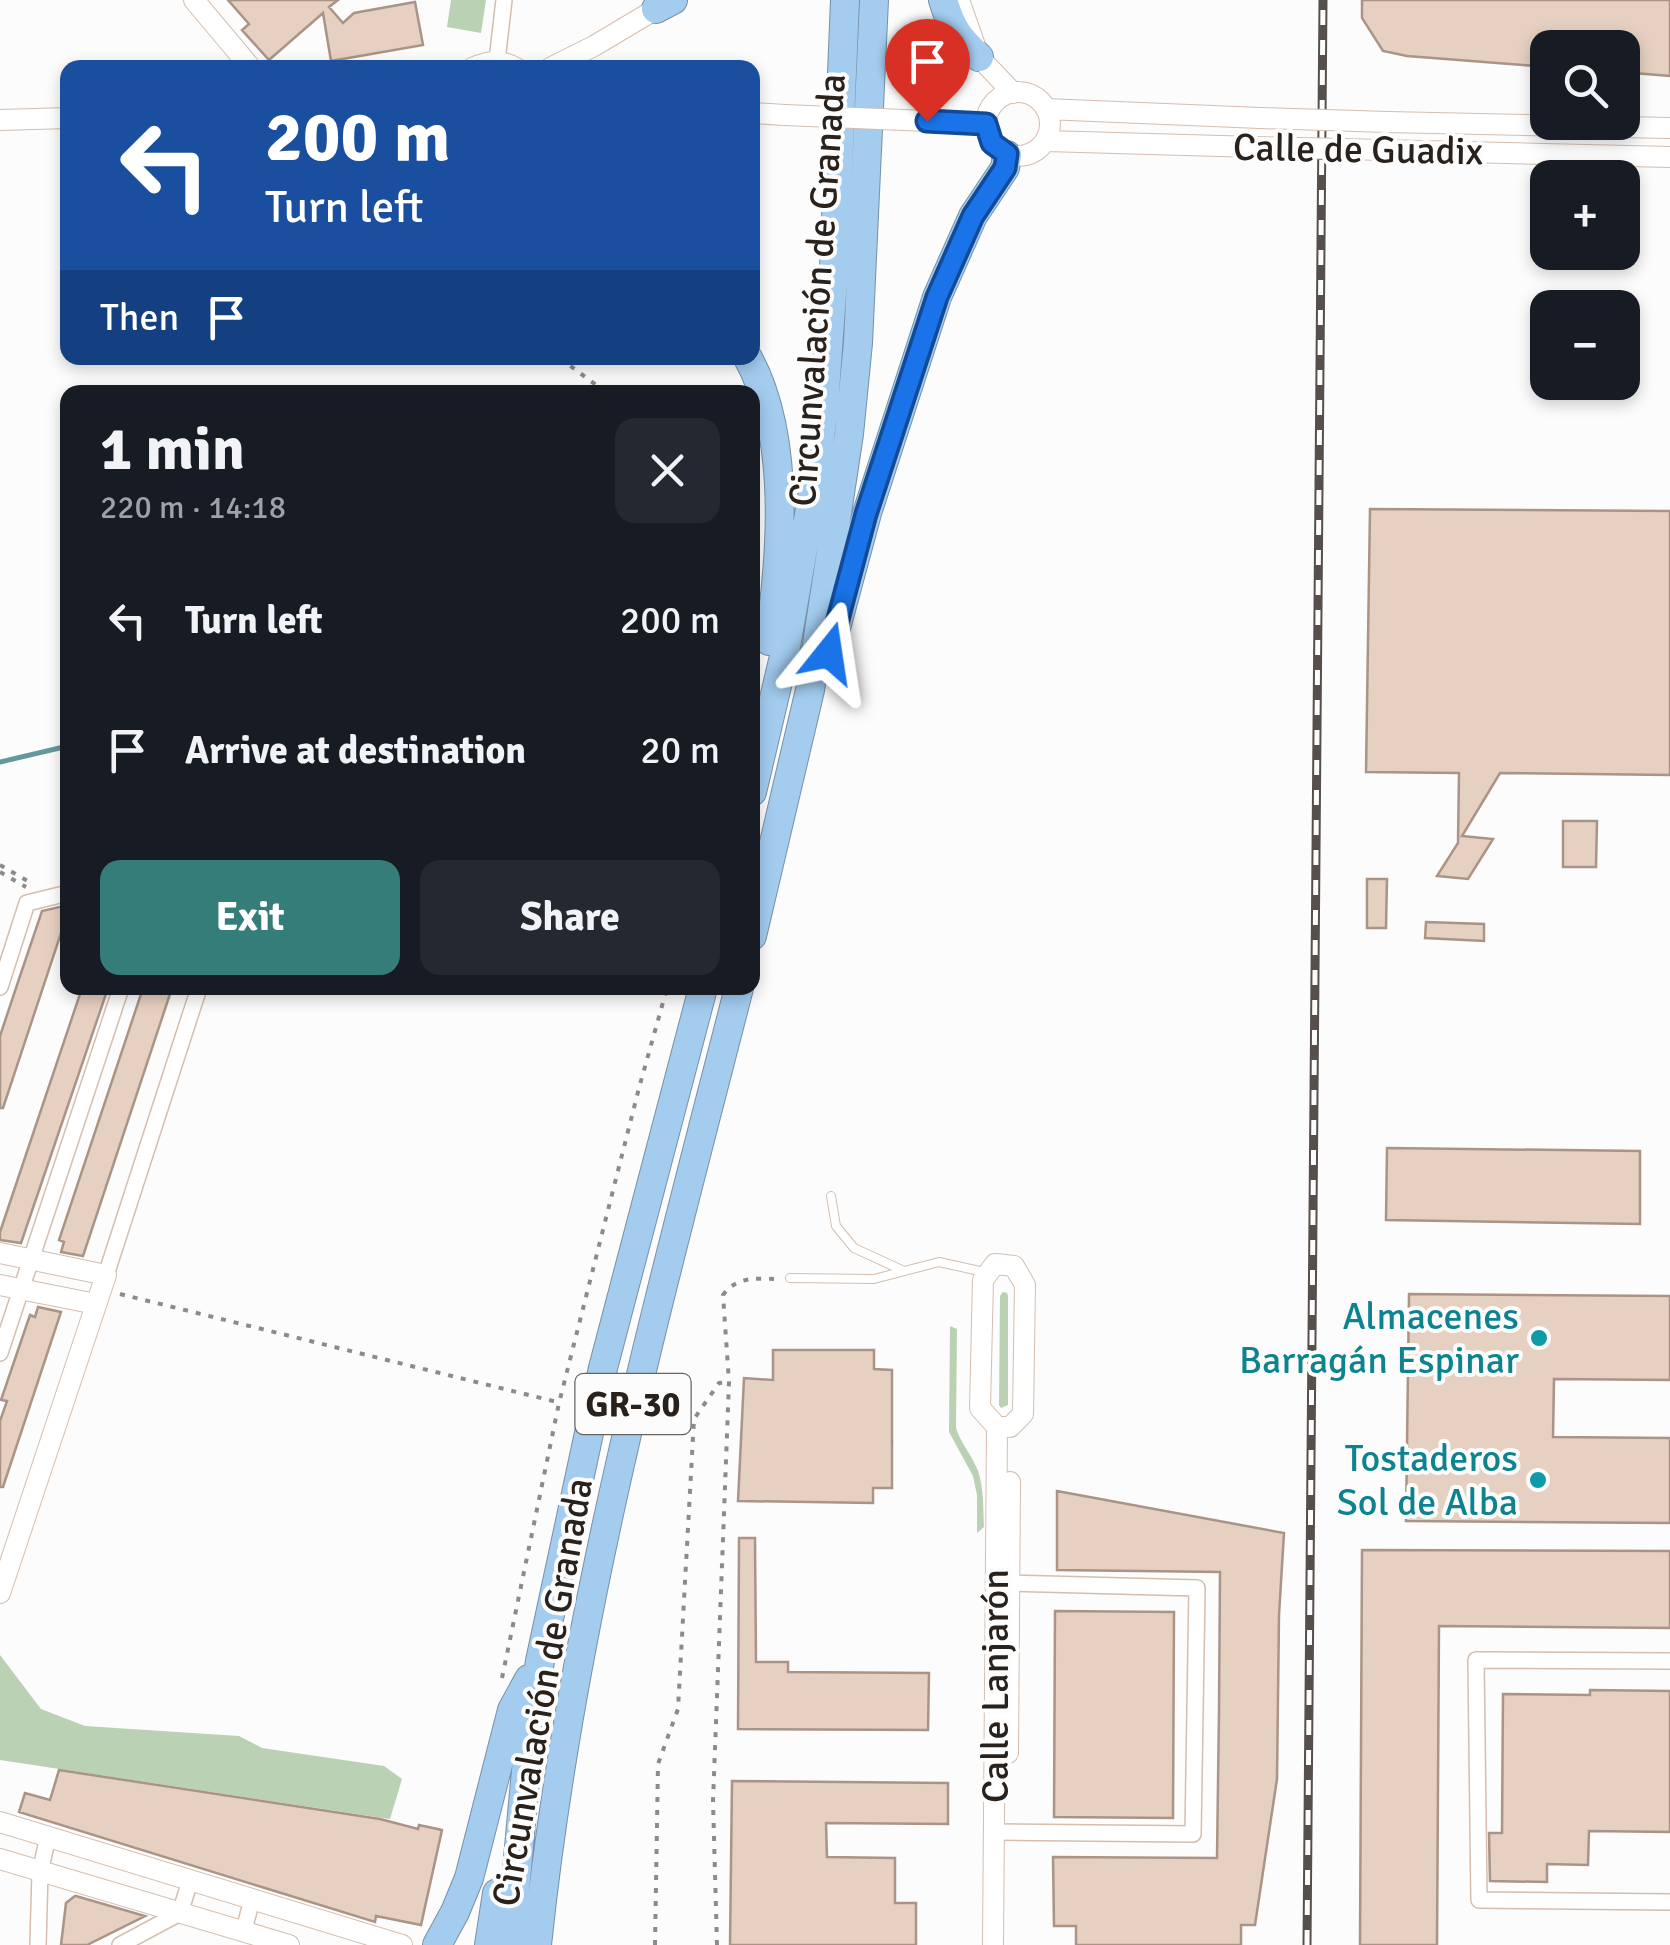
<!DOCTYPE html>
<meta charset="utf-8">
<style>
body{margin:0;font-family:Signika,sans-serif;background:#242831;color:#f1f3f6;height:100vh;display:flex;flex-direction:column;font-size:38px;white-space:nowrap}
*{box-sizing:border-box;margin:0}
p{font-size:32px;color:#9ea1a6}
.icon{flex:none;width:55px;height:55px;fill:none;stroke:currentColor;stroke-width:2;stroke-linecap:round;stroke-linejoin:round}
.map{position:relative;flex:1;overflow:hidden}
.details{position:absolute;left:60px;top:385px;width:700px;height:610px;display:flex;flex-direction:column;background:#171b24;border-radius:20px;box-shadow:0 5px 15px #0003}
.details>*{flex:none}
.hud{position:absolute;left:60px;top:60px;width:700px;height:305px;border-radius:20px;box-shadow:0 5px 15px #0003;background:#1a4fa0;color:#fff;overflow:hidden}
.tools{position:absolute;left:1530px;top:30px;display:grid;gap:20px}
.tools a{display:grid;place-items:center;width:110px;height:110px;border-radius:20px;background:#171b24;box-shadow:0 5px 15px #0003;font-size:50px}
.pin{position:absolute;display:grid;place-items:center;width:85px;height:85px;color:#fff;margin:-102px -42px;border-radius:50% 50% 50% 0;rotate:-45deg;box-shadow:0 0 10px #0007}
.pin .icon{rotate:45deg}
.me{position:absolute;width:110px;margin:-55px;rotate:15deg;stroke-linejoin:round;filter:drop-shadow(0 0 8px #0008)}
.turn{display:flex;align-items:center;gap:35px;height:210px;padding:0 40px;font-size:45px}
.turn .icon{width:130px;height:130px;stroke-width:2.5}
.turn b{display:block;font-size:70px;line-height:85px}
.then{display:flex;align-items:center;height:95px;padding:0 40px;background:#0003;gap:20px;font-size:38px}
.round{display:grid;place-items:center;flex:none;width:105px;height:105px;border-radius:20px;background:#242831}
.headline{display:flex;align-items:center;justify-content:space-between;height:170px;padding:0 40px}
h1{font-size:60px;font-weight:800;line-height:75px}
.primary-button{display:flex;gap:20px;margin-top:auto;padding:20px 40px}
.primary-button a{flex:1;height:115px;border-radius:20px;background:#357d78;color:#fff;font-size:40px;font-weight:800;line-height:115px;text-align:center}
.primary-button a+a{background:#242831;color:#f1f3f6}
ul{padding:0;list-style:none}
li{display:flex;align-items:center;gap:30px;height:130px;padding:0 40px}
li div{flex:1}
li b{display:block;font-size:38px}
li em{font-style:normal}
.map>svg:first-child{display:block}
</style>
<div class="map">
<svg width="1670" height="1945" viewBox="0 0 1670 1945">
<rect width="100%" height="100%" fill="#fcfcfc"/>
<path fill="#bad1b3" d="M 451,0 L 486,0 L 481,33 L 447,27 Z
M 1003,1292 L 1007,1293 L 1008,1296 L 1008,1405 L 1001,1408 L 999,1405 L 1000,1296 Z
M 950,1326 L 957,1329 L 956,1428 C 961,1444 972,1455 978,1471 C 984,1489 983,1509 984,1527 L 977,1533 L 977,1495 L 973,1476 L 949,1432 Z
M 0,1655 L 41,1709 L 85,1726 L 239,1736 L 262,1748 L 384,1766 L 402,1779 L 390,1819 L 0,1760 Z"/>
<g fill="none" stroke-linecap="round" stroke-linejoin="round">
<path stroke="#65989c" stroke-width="5" d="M 0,762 L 68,746"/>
</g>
<path fill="#e6d0c1" stroke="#a99486" stroke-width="2.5" d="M 228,0 L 338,0 L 329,7 L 343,23 L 354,13 L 415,2 L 423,45 L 331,61 L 323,13 L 269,60 L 242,30 L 249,24 Z
M 1362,0 L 1670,0 L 1670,76 L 1622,72 L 1622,48 L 1548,48 L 1548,67 L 1407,56 L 1383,51 L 1362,18 Z
M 1370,509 L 1670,511 L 1670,775 L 1500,773 L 1462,836 L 1493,839 L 1468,879 L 1437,876 L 1458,843 L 1459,773 L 1366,772 Z
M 1563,821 L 1597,821 L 1596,867 L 1563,867 Z
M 1367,879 L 1387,879 L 1386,928 L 1367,928 Z
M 68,905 L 68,912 L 3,1108 L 0,1108 L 0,1036 L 19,979 L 42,911 Z
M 1426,922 L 1484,924 L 1484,941 L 1425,938 Z
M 82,988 L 108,988 L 21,1243 L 0,1240 L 0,1232 Z
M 143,988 L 172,988 L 83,1256 L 61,1252 L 64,1242 L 59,1240 Z
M 1387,1148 L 1640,1151 L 1640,1224 L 1386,1220 Z
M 1409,1294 L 1670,1296 L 1670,1380 L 1554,1379 L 1553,1437 L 1670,1438 L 1670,1523 L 1406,1521 Z
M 38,1307 L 61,1312 L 3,1487 L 0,1487 L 0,1421 L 7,1401 L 1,1400 L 30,1315 L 35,1317 Z
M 773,1350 L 874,1350 L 874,1369 L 892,1370 L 892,1488 L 873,1488 L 873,1503 L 738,1501 L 744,1378 L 773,1380 Z
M 1057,1491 L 1284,1533 L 1279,1615 L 1277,1779 L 1255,1925 L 1241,1925 L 1241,1945 L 1076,1945 L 1076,1926 L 1054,1926 L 1053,1857 L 1217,1858 L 1219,1711 L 1220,1572 L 1057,1570 Z
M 739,1538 L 755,1538 L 756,1662 L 788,1662 L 788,1672 L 929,1673 L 928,1730 L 738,1729 Z
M 1362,1550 L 1670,1551 L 1670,1628 L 1439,1626 L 1437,1945 L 1360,1945 Z
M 1055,1611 L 1174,1612 L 1173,1818 L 1054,1817 Z
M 1590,1690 L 1670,1691 L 1670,1832 L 1589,1831 L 1588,1865 L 1547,1864 L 1547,1882 L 1490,1881 L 1489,1833 L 1502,1833 L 1503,1694 L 1590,1695 Z
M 59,1770 L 380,1819 L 418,1829 L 419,1825 L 442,1830 L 421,1925 L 376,1916 L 375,1922 L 19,1812 L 25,1793 L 50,1800 Z
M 732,1781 L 948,1783 L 948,1824 L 826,1823 L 827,1857 L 895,1858 L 895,1903 L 916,1903 L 916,1945 L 730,1945 Z
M 75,1896 L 76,1896 L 145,1916 L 87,1945 L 61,1945 L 66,1903 Z"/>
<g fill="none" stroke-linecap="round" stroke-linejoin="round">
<defs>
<path id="service" d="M 831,1196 L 836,1226 L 854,1248 L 904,1271
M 790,1278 L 874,1279 L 939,1262 L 984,1272"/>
<path id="minor" d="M 497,61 L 504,0
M 0,987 L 27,903 L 68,893
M 106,1275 L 199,988
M 0,1353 L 121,988
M 1670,1661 L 1476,1660 L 1479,1900 L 1670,1902
M 994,1832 L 1193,1834 L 1197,1588 L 1011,1583
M 243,1933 L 252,1900
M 38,1945 L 40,1872 L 48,1837
M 120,1945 L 180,1913 L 190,1881"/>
<path id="tertiary" d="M 194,0 L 251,68
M 959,0 L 979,57 L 1013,93
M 472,68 C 488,61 500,59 516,68
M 550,68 L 594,46 L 656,9 L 663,0
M986 124a32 32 0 1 1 64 0a32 32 0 1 1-64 0Z
M 1046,109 L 1260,118
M 752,113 L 785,115
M 0,120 L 68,118
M 927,121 L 986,125
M 1387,122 L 1670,128
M 1046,141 L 1255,147
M 1383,150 L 1670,157
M 0,1253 L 106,1275 L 0,1593
M 0,1285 L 96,1304
M 1008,1753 L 1010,1482
M 0,1822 L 402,1945
M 0,1859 L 289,1945
M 993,1945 L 997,1427 L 980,1408 L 983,1280 L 995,1264 L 1014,1266 L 1025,1285 L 1023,1414 L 1010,1427 L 997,1427"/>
<path id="motorway" d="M 943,0 C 951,27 958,38 979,57
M 656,9 L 673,0
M 748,358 C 791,436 782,555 769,641
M 833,639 L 867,513 L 937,297 L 973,216 L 1005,168 L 1007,155
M 752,792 L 785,652 L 814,486 L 824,405 L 834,266 L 845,0
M 752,936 L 810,690 L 849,434 L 858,343 L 874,0
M 437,1945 L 455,1912 L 469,1878 L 512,1710 L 529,1679
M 489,1945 L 497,1893
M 510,1945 L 531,1716 L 540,1661 L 603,1368 L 703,988
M 537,1945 C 571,1619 658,1304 739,988"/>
</defs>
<use href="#service" stroke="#d4beae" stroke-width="10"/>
<use href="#minor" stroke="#d4beae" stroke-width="18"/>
<use href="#tertiary" stroke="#d4beae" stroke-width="22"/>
<use href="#motorway" stroke="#7890a5" stroke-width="30"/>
<path stroke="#8e8a87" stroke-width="4" stroke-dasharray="5 8" stroke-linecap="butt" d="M 560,358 L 600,388 L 618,392
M 639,392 L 653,391 L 661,392
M 0,865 L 31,883
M 0,872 L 26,887
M 120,1294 L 557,1402
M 892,1442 L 893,1442
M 502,1678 L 559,1403 L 639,1088 L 667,988
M 655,1945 L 658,1764 L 678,1709 L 694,1419 L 719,1383 L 729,1382
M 717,1945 L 713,1801 L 729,1382 L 723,1295 C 738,1275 757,1279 781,1279"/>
<use href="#service" stroke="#fff" stroke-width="8"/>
<use href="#minor" stroke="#fff" stroke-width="15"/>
<use href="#tertiary" stroke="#fff" stroke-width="20"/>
<use href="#motorway" stroke="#a3ccef" stroke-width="28"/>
<defs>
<path id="rail" d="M 1307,1945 L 1323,0"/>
</defs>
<use href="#rail" stroke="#564f4b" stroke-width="9"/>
<use href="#rail" stroke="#fcfcfc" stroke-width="5" stroke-dasharray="15" stroke-linecap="butt"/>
<defs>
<path id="tertiary-bridge" d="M 785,115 L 927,121
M 1260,118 L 1387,122
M 1255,147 L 1383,150"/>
</defs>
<use href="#tertiary-bridge" stroke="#d4beae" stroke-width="22" stroke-linecap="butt"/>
<use href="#tertiary-bridge" stroke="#fff" stroke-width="20"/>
</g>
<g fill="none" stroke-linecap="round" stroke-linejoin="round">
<defs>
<path id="route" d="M 829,653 L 866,514 L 937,297 L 973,216 L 1005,168 L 1007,154 L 992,143 L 986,124 L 927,121"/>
</defs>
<use href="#route" stroke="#114b97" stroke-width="25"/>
<use href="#route" stroke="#1a73e8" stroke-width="18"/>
</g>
<g fill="#0f9aa8" stroke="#fcfcfc" stroke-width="4">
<circle cx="1539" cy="1338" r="10"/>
<circle cx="1538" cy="1480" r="10"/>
</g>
<g text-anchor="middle" stroke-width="8" stroke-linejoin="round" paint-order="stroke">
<rect fill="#fcfcfc" stroke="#68635e" stroke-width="2.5" x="575.5" y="1374" width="115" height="60" rx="8"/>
<g font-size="35" font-weight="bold" fill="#29211b">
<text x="633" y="1416">GR-30</text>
</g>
<g font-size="38" fill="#29211b" stroke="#fcfcfc">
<text transform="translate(1358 149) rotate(1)" y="13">Calle de Guadix</text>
<text transform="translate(817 290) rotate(-86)" y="13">Circunvalación de Granada</text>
<text transform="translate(995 1686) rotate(-90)" y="13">Calle Lanjarón</text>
<text transform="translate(542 1692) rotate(-80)" y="13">Circunvalación de Granada</text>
</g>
<g font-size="38" fill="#0d838f" stroke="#fcfcfc" text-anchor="end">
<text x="1519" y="1329">Almacenes<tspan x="1519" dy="44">Barragán Espinar</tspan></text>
<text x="1518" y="1471">Tostaderos<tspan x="1518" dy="44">Sol de Alba</tspan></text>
</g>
</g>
</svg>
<div class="tools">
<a><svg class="icon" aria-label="search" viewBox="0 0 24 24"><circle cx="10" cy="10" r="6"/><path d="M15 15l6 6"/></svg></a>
<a>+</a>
<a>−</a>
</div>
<div class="pin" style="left:927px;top:121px;background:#d93025"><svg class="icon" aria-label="arrive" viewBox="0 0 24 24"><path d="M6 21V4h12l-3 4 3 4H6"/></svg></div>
<svg class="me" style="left:829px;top:653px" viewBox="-20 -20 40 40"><path d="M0-17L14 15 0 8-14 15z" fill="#1a73e8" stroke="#fff" stroke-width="4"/></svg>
<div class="hud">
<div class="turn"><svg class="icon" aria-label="left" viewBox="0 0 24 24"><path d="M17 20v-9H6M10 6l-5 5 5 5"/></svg><div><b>200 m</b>Turn left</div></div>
<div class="then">Then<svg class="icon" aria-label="arrive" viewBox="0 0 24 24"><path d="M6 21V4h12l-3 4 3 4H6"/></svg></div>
</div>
<section class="details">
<div class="headline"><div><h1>1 min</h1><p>220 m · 14:18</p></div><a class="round"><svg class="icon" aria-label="close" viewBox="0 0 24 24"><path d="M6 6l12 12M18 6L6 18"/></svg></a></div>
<ul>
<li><svg class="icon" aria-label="left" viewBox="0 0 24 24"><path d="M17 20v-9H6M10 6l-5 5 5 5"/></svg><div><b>Turn left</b></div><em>200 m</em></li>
<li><svg class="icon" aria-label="arrive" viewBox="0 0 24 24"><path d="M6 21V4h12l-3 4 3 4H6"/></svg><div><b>Arrive at destination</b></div><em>20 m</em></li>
</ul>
<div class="primary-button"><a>Exit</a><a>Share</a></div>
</section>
</div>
